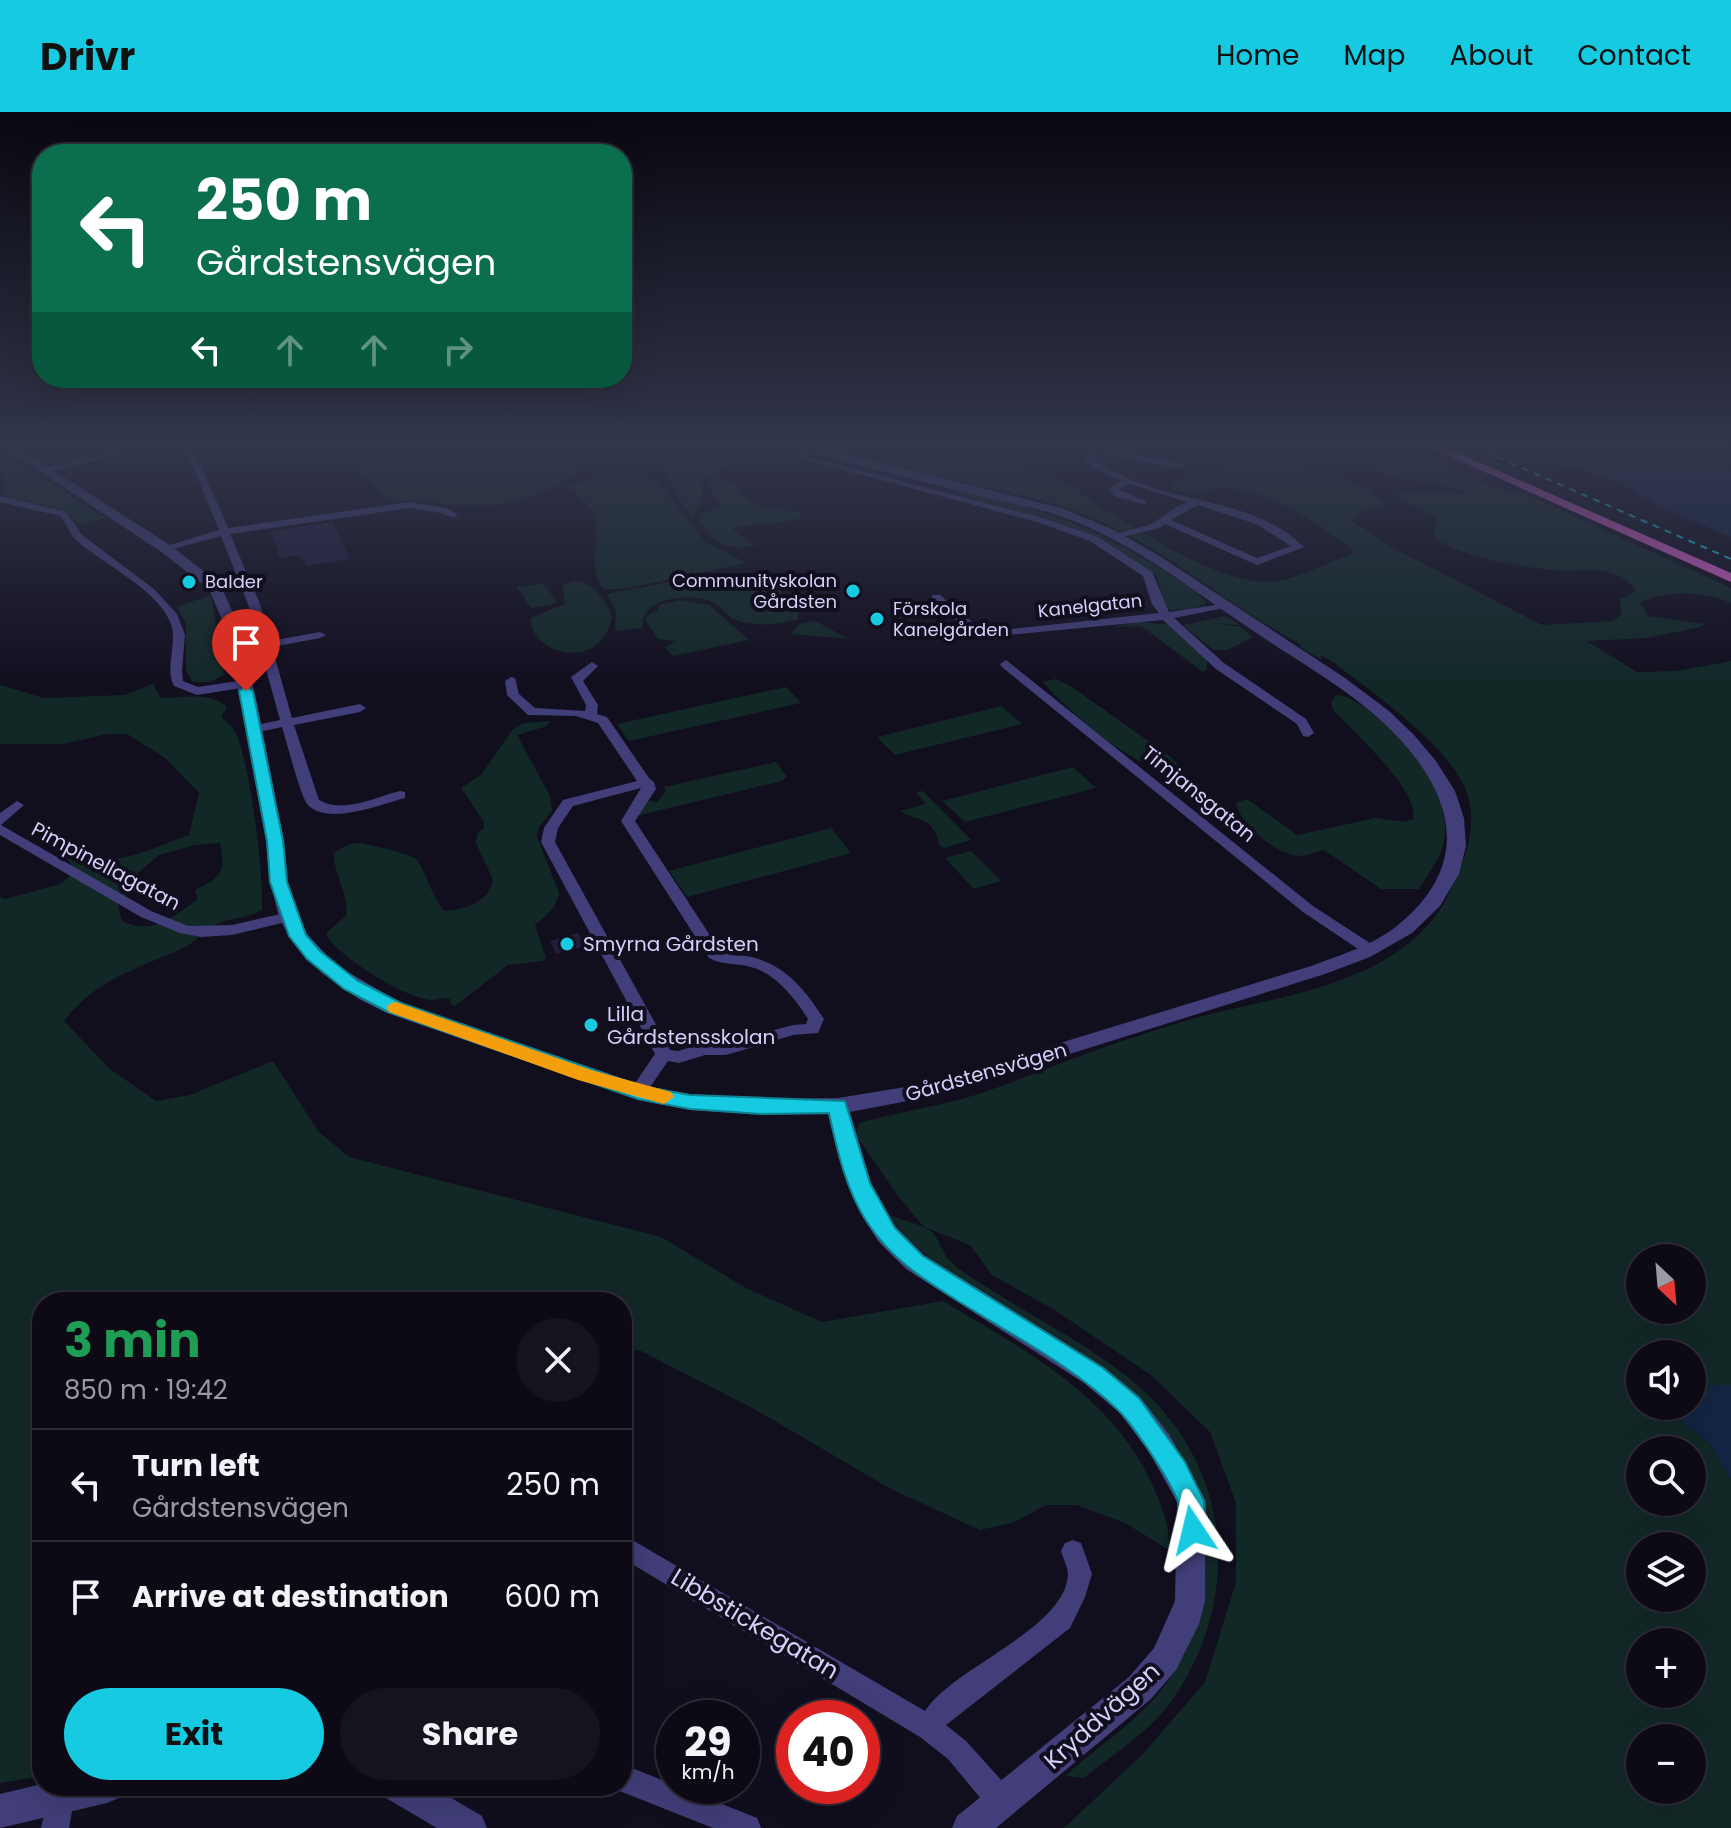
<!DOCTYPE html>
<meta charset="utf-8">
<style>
body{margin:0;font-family:Poppins,sans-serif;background:#16131f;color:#f1f3f6;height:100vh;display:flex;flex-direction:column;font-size:30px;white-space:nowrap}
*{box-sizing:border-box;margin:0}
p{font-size:26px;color:#9a9aa1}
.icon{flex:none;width:44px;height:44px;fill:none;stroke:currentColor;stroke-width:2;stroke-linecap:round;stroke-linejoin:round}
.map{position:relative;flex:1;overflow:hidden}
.side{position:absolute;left:32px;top:1180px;width:600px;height:504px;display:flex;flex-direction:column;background:#0d0a16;border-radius:32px;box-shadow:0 8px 32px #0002,0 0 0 2px #2d2b35}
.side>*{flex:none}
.guide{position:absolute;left:32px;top:32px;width:600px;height:244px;border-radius:32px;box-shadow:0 8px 32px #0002,0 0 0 2px #2d2b35;background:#0b6e4f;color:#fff;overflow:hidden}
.needle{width:52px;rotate:154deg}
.buttons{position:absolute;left:1626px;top:1132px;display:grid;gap:16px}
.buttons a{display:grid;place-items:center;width:80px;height:80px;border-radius:50%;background:#0d0a16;box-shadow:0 8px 32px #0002,0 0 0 2px #2d2b35;font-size:40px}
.speed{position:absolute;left:656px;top:1588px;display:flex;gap:16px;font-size:40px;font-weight:700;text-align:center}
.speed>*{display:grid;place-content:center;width:104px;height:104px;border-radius:50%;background:#0d0a16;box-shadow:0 8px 32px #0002,0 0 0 2px #2d2b35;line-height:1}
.speed small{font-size:20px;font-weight:400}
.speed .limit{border:12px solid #d22;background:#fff;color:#111}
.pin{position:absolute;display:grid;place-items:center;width:68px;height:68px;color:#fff;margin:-82px -34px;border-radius:50% 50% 50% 0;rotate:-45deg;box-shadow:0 0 8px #0007}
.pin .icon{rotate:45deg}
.me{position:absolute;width:88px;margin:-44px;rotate:350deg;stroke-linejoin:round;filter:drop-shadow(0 0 6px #0008)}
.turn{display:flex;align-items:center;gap:28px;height:168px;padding:0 32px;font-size:36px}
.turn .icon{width:104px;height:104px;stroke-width:2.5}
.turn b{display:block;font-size:56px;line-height:68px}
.lanes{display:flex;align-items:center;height:76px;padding:0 32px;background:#0003;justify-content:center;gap:40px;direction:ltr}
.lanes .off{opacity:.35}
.round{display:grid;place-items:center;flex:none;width:84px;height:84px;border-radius:42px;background:#16131f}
.summary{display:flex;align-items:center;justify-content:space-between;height:136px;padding:0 32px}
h1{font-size:48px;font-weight:700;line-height:60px;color:#1e9e55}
.cta{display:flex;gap:16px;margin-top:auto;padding:16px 32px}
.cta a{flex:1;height:92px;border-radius:48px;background:#16cae1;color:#111;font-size:32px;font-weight:700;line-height:92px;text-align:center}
.cta a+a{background:#16131f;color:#f1f3f6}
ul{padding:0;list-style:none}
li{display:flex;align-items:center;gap:24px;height:112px;padding:0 32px;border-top:2px solid #2d2b35}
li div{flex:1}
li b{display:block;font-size:30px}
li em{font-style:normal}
header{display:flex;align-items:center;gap:48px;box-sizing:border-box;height:112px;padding:0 40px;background:#16cae1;color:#111}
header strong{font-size:38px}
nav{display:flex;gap:44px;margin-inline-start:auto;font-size:28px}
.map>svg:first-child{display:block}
</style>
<header>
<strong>Drivr</strong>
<nav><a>Home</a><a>Map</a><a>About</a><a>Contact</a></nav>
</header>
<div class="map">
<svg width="1731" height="1716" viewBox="0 0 1731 1716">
<rect width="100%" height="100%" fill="#110e1e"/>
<path fill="#122827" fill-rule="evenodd" d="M 46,335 C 68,346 112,335 140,335 L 57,351 L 46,350 L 28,338 Z
M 345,335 L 492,335 C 519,345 550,341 576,355 L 577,359 C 526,397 484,397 424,390 C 415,388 396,391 388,387 C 371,376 356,351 345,335 Z
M 643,335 L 714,335 L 735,352 L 706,363 L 701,372 C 705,386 700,392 692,404 L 676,384 L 663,352 Z
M 1178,335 L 1280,335 L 1301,347 L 1273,348 C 1292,357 1311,354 1330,360 C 1351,367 1369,379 1386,393 L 1363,398 L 1351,408 L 1388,433 L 1542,513 L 1613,509 L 1621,503 L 1620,487 L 1634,480 L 1635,476 C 1611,449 1583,462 1552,458 C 1513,453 1471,447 1436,428 L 1434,421 L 1437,406 L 1392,382 L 1465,381 C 1436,367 1391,372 1368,351 L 1373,349 C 1396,352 1422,347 1443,353 C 1463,358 1498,382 1514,380 L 1503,372 L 1731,476 L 1731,491 C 1704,479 1668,479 1640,490 L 1648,504 L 1704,512 L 1700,515 L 1647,526 L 1587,529 L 1637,560 L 1676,559 L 1731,549 L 1731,1273 L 1705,1273 L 1692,1284 L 1692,1242 L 1640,1242 L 1640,1294 L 1686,1294 L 1679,1307 L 1711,1333 L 1731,1367 L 1731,1716 L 1064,1716 L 1144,1641 L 1205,1570 L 1236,1470 L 1236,1391 L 1210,1320 L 1151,1263 L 1053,1197 L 992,1163 L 970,1133 L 924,1115 L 898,1084 L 856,1023 L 859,1011 C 900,1000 941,994 982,981 C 1033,963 1083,941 1135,925 C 1156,918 1177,911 1199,905 C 1280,884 1390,873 1441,796 C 1448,786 1452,774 1457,763 C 1470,736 1477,705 1465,676 C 1446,631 1369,578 1330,548 L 1320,543 L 1322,548 L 1298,534 L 1302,533 C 1235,498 1177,446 1109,413 C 1038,379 958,374 884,349 C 900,334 918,348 936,349 C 979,351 1020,349 1061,368 C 1074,374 1085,384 1096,392 C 1139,419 1204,461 1254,469 C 1288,474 1322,452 1353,442 L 1352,437 C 1317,412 1280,384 1236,377 C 1215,374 1194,382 1174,378 L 1170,375 L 1175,368 L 1224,362 L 1223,354 L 1201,341 ZM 1640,1146 L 1692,1146 L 1692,1198 L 1640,1198 ZM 1640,1338 L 1692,1338 L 1692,1390 L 1640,1390 ZM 1640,1434 L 1692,1434 L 1692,1486 L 1640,1486 ZM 1640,1530 L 1692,1530 L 1692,1582 L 1640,1582 ZM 1640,1626 L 1692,1626 L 1692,1678 L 1640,1678 Z
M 0,340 L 106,406 L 79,412 C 60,389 29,394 3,384 L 5,362 L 0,352 Z
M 604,363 L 637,363 L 657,369 L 706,431 L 747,451 L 623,477 L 603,477 C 587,452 602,430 594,404 L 597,403 L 573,377 L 565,375 Z
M 720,366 C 738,369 745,389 762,395 C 773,399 788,397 800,400 L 802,403 L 796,408 L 736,415 L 733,418 L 755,434 C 728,439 714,432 699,408 L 702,401 L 721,393 L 708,373 L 713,367 Z
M 962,378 C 1043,398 1090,413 1162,458 C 1176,467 1197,477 1207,491 L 1190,497 L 1170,498 L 1165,494 L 1157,464 L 1091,423 L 1051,408 L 956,382 Z
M 701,464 L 714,477 L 769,467 L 799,497 L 798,507 C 779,513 761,514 742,510 C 728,507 724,496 712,490 C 692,480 638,485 643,516 L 615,519 L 616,499 L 607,482 Z
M 574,469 C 594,470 605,487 612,505 C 601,562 529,542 531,506 L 565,492 L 562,473 Z
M 543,471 L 558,491 L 531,496 L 517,475 Z
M 211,483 L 224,563 L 210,570 L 193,570 L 186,559 L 186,512 L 177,495 Z
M 680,488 L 709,493 L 749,528 L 673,544 L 665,535 L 677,529 L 658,527 L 646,509 L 648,503 L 658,498 L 659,493 Z
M 1226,504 L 1240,513 L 1210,511 L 1241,515 L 1253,525 L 1228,538 L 1213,538 L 1183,513 Z
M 815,509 L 849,527 L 791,522 L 799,512 Z
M 1141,510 L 1169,513 L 1207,548 L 1207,558 L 1203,560 L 1141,514 L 1109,515 Z
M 1055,567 L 1072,575 L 1171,645 L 1179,654 L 1176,657 C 1140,665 1066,597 1043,570 Z
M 153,572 L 161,586 C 180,586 214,579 227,596 L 221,605 C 225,609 231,613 234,618 C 250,646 264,764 262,798 C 246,807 237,805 221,810 C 208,815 197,829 185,835 C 138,857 97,866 64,909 L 110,957 L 156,989 L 190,983 L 273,949 L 318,1019 L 349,1045 L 661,1125 L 746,1176 L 822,1210 L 943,1189 C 1026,1239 1116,1285 1155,1379 C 1164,1400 1170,1415 1169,1438 L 1125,1411 L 1077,1393 L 1046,1393 L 1012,1411 L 980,1418 L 891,1377 L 756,1298 L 639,1238 L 622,1239 L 622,1190 L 42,1190 L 42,1561 L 33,1590 L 42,1599 L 42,1664 L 0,1671 L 0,785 L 5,787 L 61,772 L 76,758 L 65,745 L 75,740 C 106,761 157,734 189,723 L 199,681 L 165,646 L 127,622 L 107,622 L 63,632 L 0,632 L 0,573 L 44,586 L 125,583 ZM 220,731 C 226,761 221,765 195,778 L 198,787 C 173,805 153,824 122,809 L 118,793 L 131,779 L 127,770 L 159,743 L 195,733 Z
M 786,575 L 801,591 L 629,629 L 617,612 Z
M 1336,583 C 1361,582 1421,644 1432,667 C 1439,681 1444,699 1445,715 C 1447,739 1431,757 1419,777 L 1381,777 L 1324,738 C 1316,740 1307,744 1298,744 C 1277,743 1239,711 1236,691 L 1247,687 L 1297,723 L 1376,706 L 1404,710 L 1413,707 C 1420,679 1353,619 1334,599 L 1331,591 Z
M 1001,594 L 1022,612 L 895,643 L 877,625 Z
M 550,609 L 547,614 L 517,623 L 550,684 L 552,699 L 539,715 L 537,725 L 559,781 C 557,795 546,804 535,813 L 546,846 L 543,849 L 508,853 L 455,894 L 450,892 L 450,887 C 442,885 439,888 431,888 C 407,887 334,843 326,821 L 346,804 C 350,783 333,763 334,741 C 341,736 348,732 357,731 C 365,731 412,742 417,748 C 428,764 431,783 444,799 C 464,798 489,790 493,768 L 476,731 L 477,722 L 484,716 L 484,710 L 461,676 L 481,663 L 513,617 L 524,611 Z
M 776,650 L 787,665 L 782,669 L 636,704 L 649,689 L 657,690 L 666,679 L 664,675 Z
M 1073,655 L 1096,676 L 965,710 L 942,689 Z
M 923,679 L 971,728 L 944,736 L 940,734 C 932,703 921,711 900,699 L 926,692 L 916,680 Z
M 831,716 L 851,741 L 687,785 L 669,759 Z
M 971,739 L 1001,769 L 974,777 L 945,746 Z
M 887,1102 C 900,1108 921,1112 932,1120 C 939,1126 942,1142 951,1150 C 965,1163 984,1173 1001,1184 C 1050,1215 1105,1242 1147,1282 C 1235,1366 1240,1494 1170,1591 C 1149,1620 1112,1643 1084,1666 L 1065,1664 C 1095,1637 1132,1613 1158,1582 C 1219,1509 1220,1410 1173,1329 L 933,1149 L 907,1126 Z"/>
<path fill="#132543" d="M 1516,335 L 1693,335 L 1731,358 L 1731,425 L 1659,394 L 1618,370 L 1581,356 L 1541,351 Z
M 1705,1273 L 1731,1273 L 1731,1367 L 1711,1333 L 1679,1307 L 1686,1294 L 1692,1294 C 1692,1283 1695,1278 1705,1273 Z"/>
<path fill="#241c3e" d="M 332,410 L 350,447 L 307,454 L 298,443 L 280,446 L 271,419 Z
M 578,821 L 585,834 L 556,842 L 550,829 Z"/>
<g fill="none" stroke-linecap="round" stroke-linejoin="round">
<path fill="#413e79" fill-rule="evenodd" d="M 136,335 L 150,335 L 46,360 L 41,357 Z
M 185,335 L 193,335 L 228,416 L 410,390 L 447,396 L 458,403 L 453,406 L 441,401 L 410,396 L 230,422 L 260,492 L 270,529 L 320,520 L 326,523 L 320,526 L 272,535 L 292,606 L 360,592 L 366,596 L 360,600 L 294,613 L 319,688 C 343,702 376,685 400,679 L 405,680 L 405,686 C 382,692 328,714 308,693 C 300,684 287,630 282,615 L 255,621 L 249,617 L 251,614 L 280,608 L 248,492 L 221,424 L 165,439 L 160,436 L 219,418 Z
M 811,335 L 818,337 L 805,344 L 1043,406 L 1098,425 L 1152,460 L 1169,500 L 1229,491 L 1229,495 L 1174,506 L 1224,551 L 1306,607 L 1314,621 L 1308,625 L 1303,624 L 1297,612 L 1216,557 L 1163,508 L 977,526 L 932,487 L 932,483 L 940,483 L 984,520 L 1159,501 L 1152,492 L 1143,464 L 1090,429 L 1037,410 L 792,344 Z
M 1085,335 L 1100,335 L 1183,352 L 1185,354 L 1180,357 L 1093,339 L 1094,346 C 1153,395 1247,379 1304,435 L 1257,453 L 1165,412 L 1160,416 L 1113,427 L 1113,423 L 1152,412 L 1176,395 L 1188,390 L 1130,372 L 1119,378 L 1146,389 L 1146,393 L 1116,385 L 1108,377 L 1122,369 L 1098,358 L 1086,349 ZM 1198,393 L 1256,412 L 1291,434 L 1257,446 L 1171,408 Z
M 0,384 L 66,400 L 82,423 L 154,477 L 177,502 L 185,523 L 182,558 L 183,569 L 198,575 L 244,568 L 250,572 L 248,575 L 197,583 L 174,574 C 164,554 178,532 171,512 C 158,477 104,453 77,429 C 70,423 67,412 60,404 L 0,390 Z
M 1006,548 L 1313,794 L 1376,835 L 1378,838 L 1376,841 L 1364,841 L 1303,800 L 1002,555 L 1000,552 Z
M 592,550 L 598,554 L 583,569 L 598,593 L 597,602 L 607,605 L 649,666 L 654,670 L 656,677 L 635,709 L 721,840 C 731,845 742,843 752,845 C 787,854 806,879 824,907 L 818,921 L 793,923 L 726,943 L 705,943 L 679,951 L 668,949 L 644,984 L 632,984 L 629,980 L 655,942 L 541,730 L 544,716 L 563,688 L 637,669 L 598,611 L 576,604 L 528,603 L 507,583 L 505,569 L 511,565 L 515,566 L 519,582 L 535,596 L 585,599 L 586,593 L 571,565 ZM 641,676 L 621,709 L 709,846 C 722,853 733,851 747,854 C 775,860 793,884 808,907 L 806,912 L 793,913 L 726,931 L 704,931 L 678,939 L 670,938 L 555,730 L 558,716 L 573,694 Z
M 17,689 L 24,693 L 1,713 L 151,799 L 188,814 L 232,813 L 289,800 L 297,805 L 294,808 L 232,823 L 201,825 L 180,821 L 141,805 L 0,723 L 0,701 Z
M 622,1422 L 925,1599 C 953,1555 1064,1518 1068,1463 C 1068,1456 1063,1446 1061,1439 L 1065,1431 L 1073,1428 L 1081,1431 L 1092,1462 L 1085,1485 L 1070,1516 L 946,1613 L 966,1629 L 1012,1680 L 1016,1690 L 1012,1700 L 1002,1704 L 992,1700 L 948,1647 L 920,1625 L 622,1446 Z
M 622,1652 L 757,1706 L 761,1716 L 713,1716 L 612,1676 L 622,1674 Z
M 51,1674 L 71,1674 L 75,1683 L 69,1716 L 41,1716 Z"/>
<path fill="#413e79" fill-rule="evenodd" d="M 3,335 L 16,335 L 170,433 L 220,472 L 237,510 L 257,591 L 284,729 L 288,770 L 299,805 L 307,822 L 336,853 L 401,891 L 641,973 L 690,982 L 762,987 L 838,986 L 930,971 L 1311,854 C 1340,843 1374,833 1398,813 C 1482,745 1446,666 1377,605 C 1341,573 1298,549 1258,522 C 1201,484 1147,441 1084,413 C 1047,397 1006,390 967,381 C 920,369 873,357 827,344 L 804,335 L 819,335 L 1064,397 L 1116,419 L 1161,445 L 1345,566 L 1389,599 L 1414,623 L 1436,649 L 1455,679 L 1464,706 L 1466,734 L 1459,762 L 1440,794 L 1412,821 L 1370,845 L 1325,862 L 939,983 L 850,1000 L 871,1071 L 884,1100 L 896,1115 L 924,1143 L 1104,1255 L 1140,1285 L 1169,1322 L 1206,1389 L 1205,1489 L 1199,1512 L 1176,1558 L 1151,1587 L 996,1716 L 952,1716 L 957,1704 L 1129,1565 L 1154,1536 L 1175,1489 L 1177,1390 L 1149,1340 L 1120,1301 L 1084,1271 L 906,1157 L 878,1129 L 862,1104 L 847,1071 L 828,1002 L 762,1003 L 690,998 L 638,988 L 387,901 L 359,887 L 322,861 L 291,828 L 279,805 L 270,770 L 266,729 L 241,591 L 223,510 L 209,477 L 160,439 Z
M 42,1672 L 42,1674 L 124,1674 L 119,1686 L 107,1691 L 0,1716 L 0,1682 Z
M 381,1674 L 431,1674 L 482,1704 L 487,1716 L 437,1716 L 386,1686 Z"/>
<path fill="#d65cc6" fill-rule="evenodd" d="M 1429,335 L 1444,335 L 1731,461 L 1731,470 Z"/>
<path stroke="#16cae1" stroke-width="2" stroke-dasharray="7 6" stroke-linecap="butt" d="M 1474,335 L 1731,447"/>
</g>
<linearGradient id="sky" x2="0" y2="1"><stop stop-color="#090810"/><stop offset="0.58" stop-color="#32364c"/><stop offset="1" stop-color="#32364c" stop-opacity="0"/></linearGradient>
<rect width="1731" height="575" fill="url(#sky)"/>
<path fill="#16cae1" stroke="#0e8392" stroke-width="2" d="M 246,575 L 253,579 L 283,729 L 287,770 L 306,823 L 320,839 L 358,869 L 401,891 L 641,974 L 690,983 L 845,989 L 870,1071 L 895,1116 L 923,1144 L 1103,1256 L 1139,1286 L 1185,1350 L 1204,1389 L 1206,1418 L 1203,1427 L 1193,1430 L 1183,1427 C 1178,1415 1180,1403 1178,1391 C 1174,1373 1133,1313 1119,1299 C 1073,1254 1012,1223 958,1189 C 923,1167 890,1146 867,1110 C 846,1078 837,1038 829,1001 L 762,1002 L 690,997 L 638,987 L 388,900 L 344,877 L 307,847 L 289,824 L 270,770 L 267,729 L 239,579 Z"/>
<path fill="#f59e0b" d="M 396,890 L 591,958 L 671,980 L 674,985 L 664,992 L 578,968 L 389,900 L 387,896 L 389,892 Z"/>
<g fill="#16cae1" stroke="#110e1e" stroke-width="3">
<circle cx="189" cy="470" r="8"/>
<circle cx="853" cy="479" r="8"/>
<circle cx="877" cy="507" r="8"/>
<circle cx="567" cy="832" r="8"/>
<circle cx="591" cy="913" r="8"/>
</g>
<g text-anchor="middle" stroke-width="8" stroke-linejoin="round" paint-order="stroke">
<g font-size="18" fill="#d6d0fb" stroke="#110e1e" text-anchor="start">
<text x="837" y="475" text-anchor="end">Communityskolan<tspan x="837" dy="21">Gårdsten</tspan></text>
<text x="205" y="476">Balder</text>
<text x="893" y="503">Förskola<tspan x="893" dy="21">Kanelgården</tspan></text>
</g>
<g font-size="18" fill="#d6d0fb" stroke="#110e1e">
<text transform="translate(1090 494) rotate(-6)" y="6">Kanelgatan</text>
</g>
<g font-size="20" fill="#d6d0fb" stroke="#110e1e">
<text transform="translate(1199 682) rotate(39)" y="7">Timjansgatan</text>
<text transform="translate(106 754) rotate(28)" y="7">Pimpinellagatan</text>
<text transform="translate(986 960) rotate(-16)" y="7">Gårdstensvägen</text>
</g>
<g font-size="20" fill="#d6d0fb" stroke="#110e1e" text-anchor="start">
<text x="583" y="839">Smyrna Gårdsten</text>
<text x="607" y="909">Lilla<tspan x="607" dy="23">Gårdstensskolan</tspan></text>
</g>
<g font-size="24" fill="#d6d0fb" stroke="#110e1e">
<text transform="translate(755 1512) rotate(31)" y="8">Libbstickegatan</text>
<text transform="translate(1102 1604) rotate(-42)" y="8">Kryddvägen</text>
</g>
</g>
</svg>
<div class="buttons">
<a><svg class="needle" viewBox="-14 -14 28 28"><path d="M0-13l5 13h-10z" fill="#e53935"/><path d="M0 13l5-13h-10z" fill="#9a9aa1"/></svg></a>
<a><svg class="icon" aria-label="sound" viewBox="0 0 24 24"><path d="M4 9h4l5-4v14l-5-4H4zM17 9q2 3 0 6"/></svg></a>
<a><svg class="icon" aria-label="search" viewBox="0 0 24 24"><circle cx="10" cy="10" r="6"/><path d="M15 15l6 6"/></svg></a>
<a><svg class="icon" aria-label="layers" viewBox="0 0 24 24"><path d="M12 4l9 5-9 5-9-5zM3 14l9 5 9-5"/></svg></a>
<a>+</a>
<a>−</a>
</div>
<div class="speed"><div>29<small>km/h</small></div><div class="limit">40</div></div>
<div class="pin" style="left:246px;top:579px;background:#d93025"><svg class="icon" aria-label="arrive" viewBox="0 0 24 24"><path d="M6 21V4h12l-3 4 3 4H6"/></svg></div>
<svg class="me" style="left:1193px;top:1418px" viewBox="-20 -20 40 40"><path d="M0-17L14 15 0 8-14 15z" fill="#16cae1" stroke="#fff" stroke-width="4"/></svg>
<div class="guide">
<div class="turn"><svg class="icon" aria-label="left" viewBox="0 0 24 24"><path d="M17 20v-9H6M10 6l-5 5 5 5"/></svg><div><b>250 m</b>Gårdstensvägen</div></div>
<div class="lanes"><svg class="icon" aria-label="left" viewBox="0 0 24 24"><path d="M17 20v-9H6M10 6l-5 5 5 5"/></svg><svg class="icon off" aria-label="ahead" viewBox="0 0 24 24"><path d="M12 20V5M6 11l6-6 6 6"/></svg><svg class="icon off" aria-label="ahead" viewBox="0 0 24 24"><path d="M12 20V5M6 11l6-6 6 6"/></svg><svg class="icon off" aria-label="right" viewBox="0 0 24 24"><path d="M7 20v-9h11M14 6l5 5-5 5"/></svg></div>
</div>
<section class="side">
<div class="summary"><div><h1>3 min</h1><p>850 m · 19:42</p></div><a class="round"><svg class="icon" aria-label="close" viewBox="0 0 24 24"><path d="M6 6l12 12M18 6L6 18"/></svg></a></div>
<ul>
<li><svg class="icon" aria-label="left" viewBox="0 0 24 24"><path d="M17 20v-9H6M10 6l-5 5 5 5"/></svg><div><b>Turn left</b><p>Gårdstensvägen</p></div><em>250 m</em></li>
<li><svg class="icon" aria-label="arrive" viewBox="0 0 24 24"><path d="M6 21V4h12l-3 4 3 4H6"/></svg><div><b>Arrive at destination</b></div><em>600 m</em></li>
</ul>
<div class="cta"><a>Exit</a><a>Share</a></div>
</section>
</div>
